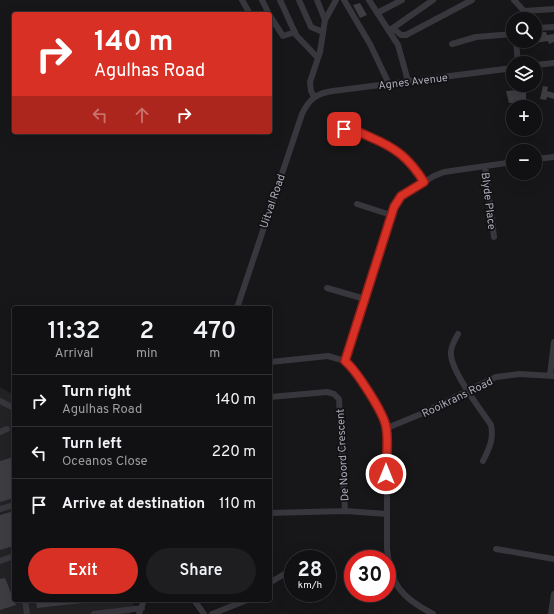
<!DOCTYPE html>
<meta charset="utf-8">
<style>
body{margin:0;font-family:Overpass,sans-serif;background:#1e1e20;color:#f1f3f6;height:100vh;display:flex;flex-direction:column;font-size:15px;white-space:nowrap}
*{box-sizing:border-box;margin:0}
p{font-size:13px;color:#9c9d9f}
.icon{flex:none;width:22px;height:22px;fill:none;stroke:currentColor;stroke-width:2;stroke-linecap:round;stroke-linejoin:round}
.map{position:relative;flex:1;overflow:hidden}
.sheet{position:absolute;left:12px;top:306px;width:260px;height:296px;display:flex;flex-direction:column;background:#111012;border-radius:4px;box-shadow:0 4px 16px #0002,0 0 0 1px #303032}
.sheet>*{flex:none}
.top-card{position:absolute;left:12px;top:12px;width:260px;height:122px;border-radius:4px;box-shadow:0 4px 16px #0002,0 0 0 1px #303032;background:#d93025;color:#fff;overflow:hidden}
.controls{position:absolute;left:506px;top:12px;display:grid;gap:8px}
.controls a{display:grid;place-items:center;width:36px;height:36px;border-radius:50%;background:#111012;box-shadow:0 4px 16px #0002,0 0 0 1px #303032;font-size:20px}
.speed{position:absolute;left:284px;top:550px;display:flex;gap:8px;font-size:20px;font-weight:700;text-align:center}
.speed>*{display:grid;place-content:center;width:52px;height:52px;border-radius:50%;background:#111012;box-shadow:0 4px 16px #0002,0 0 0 1px #303032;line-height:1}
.speed small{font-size:10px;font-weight:400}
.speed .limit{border:6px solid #d22;background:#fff;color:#111}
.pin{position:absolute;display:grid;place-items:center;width:34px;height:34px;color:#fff;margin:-17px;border-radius:8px;box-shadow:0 2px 6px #0006}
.me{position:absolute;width:44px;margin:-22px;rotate:0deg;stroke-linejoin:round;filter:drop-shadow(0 0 3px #0008)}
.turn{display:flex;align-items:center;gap:14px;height:84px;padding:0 16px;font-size:18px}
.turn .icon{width:52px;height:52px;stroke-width:2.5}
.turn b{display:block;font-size:28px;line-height:34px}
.lanes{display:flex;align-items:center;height:38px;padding:0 16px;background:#0003;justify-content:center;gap:20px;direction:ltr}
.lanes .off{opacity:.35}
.eta{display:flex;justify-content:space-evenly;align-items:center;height:68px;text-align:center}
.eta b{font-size:24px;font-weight:600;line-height:28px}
.action{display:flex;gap:8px;margin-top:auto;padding:8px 16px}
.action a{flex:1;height:46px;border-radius:24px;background:#d93025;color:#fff;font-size:16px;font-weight:600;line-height:46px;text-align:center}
.action a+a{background:#1e1e20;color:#f1f3f6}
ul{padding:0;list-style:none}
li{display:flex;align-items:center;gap:12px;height:52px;padding:0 16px;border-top:1px solid #303032}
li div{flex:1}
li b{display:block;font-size:15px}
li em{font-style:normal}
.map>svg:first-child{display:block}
</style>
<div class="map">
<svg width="554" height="614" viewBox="0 0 554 614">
<rect width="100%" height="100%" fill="#171618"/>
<path fill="#232225" d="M 0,387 L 14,395 L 14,600 L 135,600 L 130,614 L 0,614 Z"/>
<path fill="#3e3d42" d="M 360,3 L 367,15 L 360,18 L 353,5 Z
M 535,32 L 546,32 L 547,35 L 554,34 L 554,42 L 549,44 L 548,41 L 535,43 Z
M 543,86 L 548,87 L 547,91 L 554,93 L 554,99 L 547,97 L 546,100 L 540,99 Z
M 519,90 L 526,91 L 526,103 L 509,103 L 506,91 Z
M 14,457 L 14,498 L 0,502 L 0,461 Z
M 14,511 L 14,546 L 0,550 L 0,515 Z
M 5,578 L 16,605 L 0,610 L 0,579 Z
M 36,600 L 82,600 L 82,603 L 37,608 Z"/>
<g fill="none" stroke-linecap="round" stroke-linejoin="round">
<path stroke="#38373d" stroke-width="6" d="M 242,0 L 250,14
M 262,0 L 269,14
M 280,0 L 296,35 L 318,58
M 299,0 L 311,27 L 323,32
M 317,0 L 325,20
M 344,0 L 370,44 L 389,84
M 369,0 L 398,45 L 408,81
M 514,0 L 524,11 L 525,19
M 524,11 L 554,9
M 377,13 L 402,0
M 270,16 L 283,36 L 295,32
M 393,28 L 401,35 L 406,35 L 472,0
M 535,28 L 554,27
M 390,30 L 433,0
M 516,41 L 518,63
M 452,44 L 476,37 L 513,34
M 535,65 L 554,63
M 314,97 L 311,91 L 310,82 L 320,52 L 325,20 L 336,0
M 339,130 C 360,125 396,147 410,162 C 416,167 420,175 424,182
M 535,159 L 554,157
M 485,166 L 494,237
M 357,204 L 391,215
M 327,288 L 365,299
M 237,308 L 302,114 C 309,99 317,93 333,91 L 513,68
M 458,334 C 455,340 450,347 451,354 C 451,371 481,410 491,425 C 494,439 489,449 483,461
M 345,361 L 391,215 L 401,196 L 434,176 L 444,172 L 513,162
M 270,362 L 328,356 L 345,361 L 359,377 L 381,414 L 387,428 L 387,548 C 390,585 402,598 433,614
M 550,375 L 554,342
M 270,397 L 327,392 L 334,394 L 339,399 L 345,511
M 0,401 L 14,408
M 387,428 L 421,414 L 496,377 L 519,374 L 554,376
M 0,432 L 7,429
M 0,509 L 14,505
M 270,513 L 345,511 L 387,514
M 496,549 L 554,559
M 0,561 L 14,556
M 271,582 L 286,573 L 293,582
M 25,600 L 27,614
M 194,600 L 204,614
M 94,614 L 142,608
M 139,614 L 144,600
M 212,614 L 247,600
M 551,614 L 554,594"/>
</g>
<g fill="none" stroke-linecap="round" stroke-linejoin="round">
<defs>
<path id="route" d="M 344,129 C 354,129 361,133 370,137 C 396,148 409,158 424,182 L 401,196 L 394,207 L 345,361 C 356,370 384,413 386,427 C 389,441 386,459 386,474"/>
</defs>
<use href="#route" stroke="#8d1f18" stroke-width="10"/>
<use href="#route" stroke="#d93025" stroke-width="7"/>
</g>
<g text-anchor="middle" stroke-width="3.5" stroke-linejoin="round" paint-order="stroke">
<g font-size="11" fill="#a9a9b8" stroke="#121113">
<text transform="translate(413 81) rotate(-7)" y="4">Agnes Avenue</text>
<text transform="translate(272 201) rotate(-71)" y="4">Uitval Road</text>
<text transform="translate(489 201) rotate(83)" y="4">Blyde Place</text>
<text transform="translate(457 397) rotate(-26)" y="4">Rooikrans Road</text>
<text transform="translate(342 455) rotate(-93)" y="4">De Noord Crescent</text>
</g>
</g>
</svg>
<div class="controls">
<a><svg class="icon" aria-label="search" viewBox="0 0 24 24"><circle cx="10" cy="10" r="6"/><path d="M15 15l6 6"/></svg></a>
<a><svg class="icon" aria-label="layers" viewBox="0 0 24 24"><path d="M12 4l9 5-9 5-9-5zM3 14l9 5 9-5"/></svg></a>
<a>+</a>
<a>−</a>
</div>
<div class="speed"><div>28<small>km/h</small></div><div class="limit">30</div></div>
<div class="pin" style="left:344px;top:129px;background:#d93025"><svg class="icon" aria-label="arrive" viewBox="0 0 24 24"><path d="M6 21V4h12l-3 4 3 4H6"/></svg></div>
<svg class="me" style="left:386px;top:474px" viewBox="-20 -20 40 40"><circle r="17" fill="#d93025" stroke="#fff" stroke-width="3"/><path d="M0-11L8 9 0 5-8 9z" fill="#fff"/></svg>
<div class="top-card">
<div class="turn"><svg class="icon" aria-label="right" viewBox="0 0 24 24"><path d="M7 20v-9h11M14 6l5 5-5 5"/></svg><div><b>140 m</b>Agulhas Road</div></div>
<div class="lanes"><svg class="icon off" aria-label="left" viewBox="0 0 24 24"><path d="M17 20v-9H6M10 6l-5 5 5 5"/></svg><svg class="icon off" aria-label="ahead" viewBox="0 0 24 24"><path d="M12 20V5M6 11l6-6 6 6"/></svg><svg class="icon" aria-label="right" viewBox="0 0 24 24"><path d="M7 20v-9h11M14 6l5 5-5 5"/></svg></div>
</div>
<section class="sheet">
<div class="eta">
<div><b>11:32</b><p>Arrival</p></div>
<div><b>2</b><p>min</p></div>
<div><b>470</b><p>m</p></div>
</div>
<ul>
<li><svg class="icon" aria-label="right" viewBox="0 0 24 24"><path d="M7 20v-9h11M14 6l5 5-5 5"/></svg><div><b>Turn right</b><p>Agulhas Road</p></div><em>140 m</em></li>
<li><svg class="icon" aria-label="left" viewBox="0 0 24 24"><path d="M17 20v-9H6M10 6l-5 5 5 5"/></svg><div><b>Turn left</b><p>Oceanos Close</p></div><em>220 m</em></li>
<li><svg class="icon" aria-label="arrive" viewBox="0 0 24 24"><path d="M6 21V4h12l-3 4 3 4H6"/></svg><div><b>Arrive at destination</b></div><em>110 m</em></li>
</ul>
<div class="action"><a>Exit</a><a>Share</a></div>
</section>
</div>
